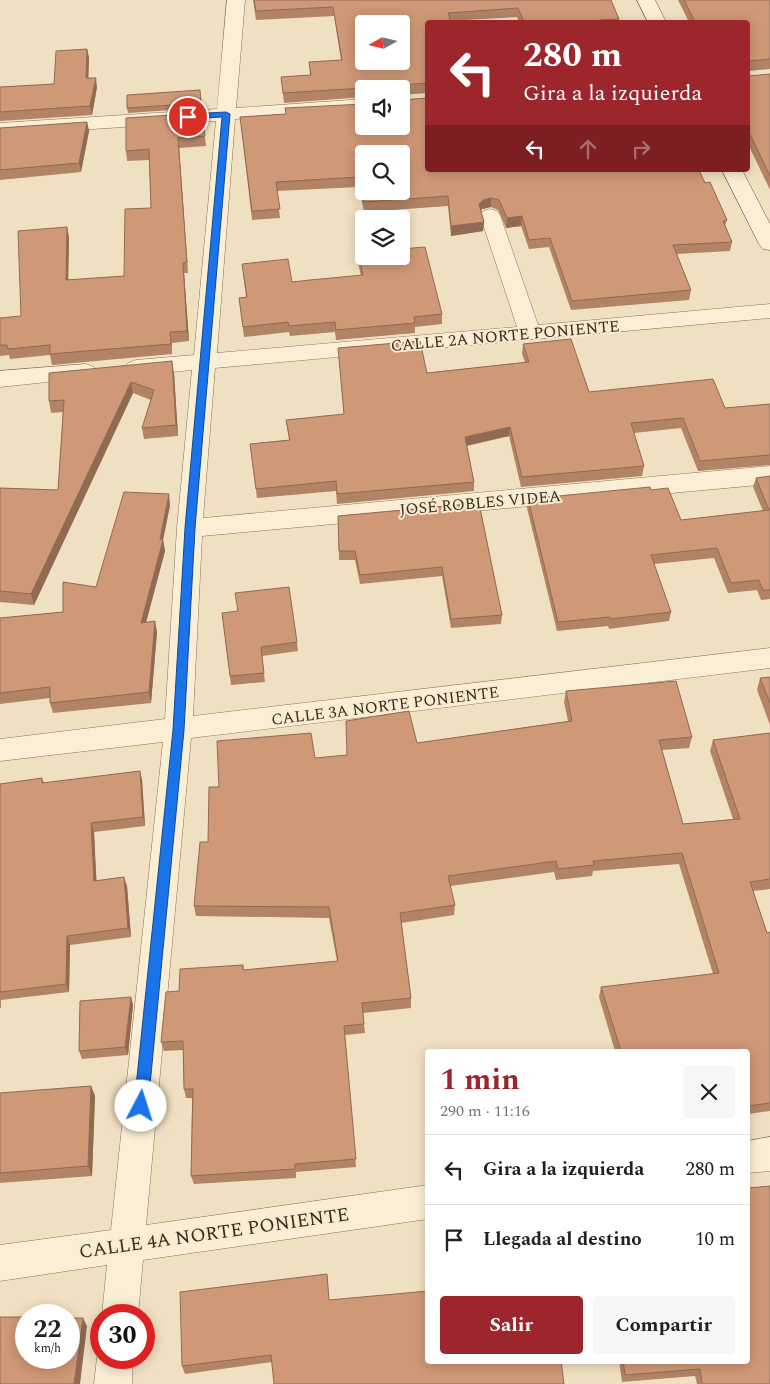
<!DOCTYPE html>
<html lang="es">
<meta charset="utf-8">
<style>
body{margin:0;font-family:Spectral,serif;background:#f6f6f6;color:#202124;height:100vh;display:flex;flex-direction:column;font-size:19px;white-space:nowrap}
*{box-sizing:border-box;margin:0}
p{font-size:16px;color:#757577}
.icon{flex:none;width:28px;height:28px;fill:none;stroke:currentColor;stroke-width:2;stroke-linecap:round;stroke-linejoin:round}
.map{position:relative;flex:1;overflow:hidden}
.sheet{position:absolute;left:425px;top:1049px;width:325px;height:315px;display:flex;flex-direction:column;background:#fff;border-radius:5px;box-shadow:0 2px 12px #0003}
.sheet>*{flex:none}
.top-card{position:absolute;left:425px;top:20px;width:325px;height:152px;border-radius:5px;box-shadow:0 2px 12px #0003;background:#9c262b;color:#fff;overflow:hidden}
.needle{width:32px;rotate:262deg}
.buttons{position:absolute;left:355px;top:15px;display:grid;gap:10px}
.buttons a{display:grid;place-items:center;width:55px;height:55px;border-radius:5px;background:#fff;box-shadow:0 2px 12px #0003;font-size:25px}
.speed{position:absolute;left:15px;top:1304px;display:flex;gap:10px;font-size:25px;font-weight:700;text-align:center}
.speed>*{display:grid;place-content:center;width:65px;height:65px;border-radius:50%;background:#fff;box-shadow:0 2px 12px #0003;line-height:1}
.speed small{font-size:12px;font-weight:400}
.speed .limit{border:8px solid #d22;background:#fff;color:#111}
.pin{position:absolute;display:grid;place-items:center;width:42px;height:42px;color:#fff;margin:-21px;border:2px solid #fff;border-radius:50%;box-shadow:0 1px 5px #0007}
.me{position:absolute;width:55px;margin:-28px;rotate:5deg;stroke-linejoin:round;filter:drop-shadow(0 0 4px #0008)}
.turn{display:flex;align-items:center;gap:18px;height:105px;padding:0 15px;font-size:22px}
.turn .icon{width:65px;height:65px;stroke-width:2.5}
.turn b{display:block;font-size:35px;line-height:42px}
.lanes{display:flex;align-items:center;height:48px;padding:0 15px;background:#0003;justify-content:center;gap:25px;direction:ltr}
.lanes .off{opacity:.35}
.round{display:grid;place-items:center;flex:none;width:52px;height:52px;border-radius:5px;background:#f6f6f6}
.headline{display:flex;align-items:center;justify-content:space-between;height:85px;padding:0 15px}
h1{font-size:30px;font-weight:700;line-height:38px;color:#9c262b}
.action{display:flex;gap:10px;margin-top:auto;padding:10px 15px}
.action a{flex:1;height:58px;border-radius:5px;background:#9c262b;color:#fff;font-size:20px;font-weight:700;line-height:58px;text-align:center}
.action a+a{background:#f6f6f6;color:#202124}
ul{padding:0;list-style:none}
li{display:flex;align-items:center;gap:15px;height:70px;padding:0 15px;border-top:1px solid #e0e0e0}
li div{flex:1}
li b{display:block;font-size:19px}
li em{font-style:normal}
.map>svg:first-child{display:block}
</style>
<div class="map">
<svg width="770" height="1384" viewBox="0 0 770 1384">
<rect width="100%" height="100%" fill="#f0e0c2"/>
<g fill="none" stroke-linecap="round" stroke-linejoin="round">
<defs>
<path id="minor" d="M 227,0 L 245,0 L 236,108 L 364,99 L 364,111 L 235,119 L 217,353 L 517,327 L 480,215 L 483,211 L 490,209 L 497,211 L 500,215 L 538,325 L 770,304 L 770,318 L 215,368 L 203,518 L 770,466 L 770,484 L 202,536 L 193,716 L 770,648 L 770,668 L 191,738 L 146,1225 L 428,1185 L 428,1219 L 143,1260 L 138,1315 L 102,1315 L 107,1265 L 0,1281 L 0,1245 L 111,1230 L 163,742 L 0,761 L 0,739 L 165,719 L 177,528 L 192,370 L 136,376 L 128,373 L 125,368 L 128,363 L 136,360 L 194,355 L 216,121 L 0,135 L 0,123 L 217,109 Z
M 86,364 L 94,367 L 97,372 L 94,377 L 0,387 L 0,371 Z
M 770,1137 L 770,1171 L 748,1173 L 748,1141 Z
M 101,1347 L 101,1358 L 133,1358 L 132,1384 L 94,1384 L 97,1358 Z"/>
<path id="secondary" d="M 637,0 L 655,0 L 666,22 L 648,22 Z
M 722,170 L 742,170 L 770,224 L 770,250 L 763,249 L 759,244 Z"/>
</defs>
<use href="#minor" stroke="#8a7158" stroke-width="1"/>
<use href="#secondary" stroke="#6c523b" stroke-width="1"/>
<use href="#minor" fill="#faeed5" fill-rule="evenodd"/>
<use href="#secondary" fill="#faeed5" fill-rule="evenodd"/>
</g>
<path fill="#b28365" d="M 253,0 L 611,0 L 619,19 L 619,22 L 519,22 L 517,17 L 428,22 L 428,93 L 401,95 L 401,89 L 364,89 L 364,97 L 284,103 L 281,77 L 310,75 L 309,62 L 341,60 L 334,16 L 256,20 Z
M 678,0 L 770,0 L 770,69 L 749,71 L 749,76 L 770,74 L 770,190 L 748,144 L 748,22 L 689,22 Z
M 87,49 L 89,58 L 88,78 L 97,87 L 92,115 L 0,121 L 0,87 L 54,84 Z
M 200,90 L 202,108 L 128,113 L 127,108 Z
M 285,108 L 705,183 L 727,220 L 725,226 L 732,242 L 730,251 L 677,254 L 691,290 L 689,300 L 571,310 L 549,247 L 529,249 L 521,226 L 506,228 L 498,210 L 491,207 L 482,209 L 481,211 L 484,222 L 483,231 L 451,236 L 448,206 L 364,212 L 359,187 L 277,191 L 280,218 L 252,220 L 240,117 L 286,114 Z
M 202,113 L 206,146 L 179,148 L 188,273 L 184,273 L 189,341 L 172,343 L 172,354 L 52,365 L 50,355 L 10,359 L 9,355 L 0,356 L 0,318 L 21,316 L 67,227 L 69,238 L 68,280 L 124,276 L 151,208 L 149,160 L 127,161 L 126,151 Z
M 87,122 L 89,131 L 81,172 L 0,180 L 0,128 Z
M 358,253 L 442,314 L 442,324 L 415,327 L 415,333 L 336,340 L 335,332 L 290,336 L 289,332 L 244,337 L 239,298 L 246,297 L 242,264 L 292,282 L 361,276 L 358,263 Z
M 523,344 L 589,392 L 725,408 L 770,404 L 770,465 L 698,471 L 681,428 L 634,433 L 644,466 L 642,476 L 521,487 L 509,436 L 467,446 L 474,482 L 474,491 L 337,504 L 336,491 L 257,498 L 250,444 L 289,440 L 286,420 L 344,415 L 338,348 L 427,373 L 525,362 L 522,354 Z
M 174,373 L 178,436 L 144,439 L 142,428 L 151,400 L 133,393 L 34,605 L 0,602 L 0,488 L 58,490 L 63,412 L 51,413 L 49,401 Z
M 770,476 L 770,599 L 761,600 L 757,590 L 728,593 L 714,558 L 654,564 L 671,612 L 669,621 L 609,629 L 608,626 L 557,631 L 527,508 L 528,499 L 651,490 L 681,520 L 763,511 L 753,487 L 756,478 Z
M 479,503 L 502,615 L 501,624 L 451,628 L 442,576 L 360,584 L 355,560 L 339,560 L 338,516 Z
M 170,505 L 163,540 L 165,551 L 146,622 L 157,632 L 151,703 L 53,713 L 50,703 L 50,698 L 0,704 L 0,618 L 63,612 L 96,587 Z
M 222,613 L 297,642 L 298,651 L 262,656 L 265,682 L 231,685 Z
M 770,677 L 770,725 L 757,690 L 760,678 Z
M 566,691 L 692,737 L 689,748 L 662,750 L 683,824 L 733,819 L 710,751 L 713,740 L 770,733 L 770,889 L 753,891 L 767,933 L 770,932 L 770,1111 L 748,1114 L 748,1051 L 615,1051 L 599,997 L 601,987 L 713,974 L 679,864 L 593,871 L 592,876 L 556,880 L 554,872 L 450,886 L 455,905 L 454,915 L 401,923 L 411,998 L 411,1008 L 363,1013 L 365,1033 L 345,1035 L 356,1167 L 296,1172 L 296,1178 L 194,1184 L 191,1176 L 192,1098 L 186,1098 L 184,1089 L 183,1050 L 164,1051 L 161,1042 L 179,991 L 243,965 L 244,970 L 337,961 L 329,918 L 196,916 L 194,906 L 208,842 L 219,787 L 315,758 L 347,755 L 417,743 L 568,721 L 564,702 Z
M 140,771 L 142,780 L 145,826 L 94,832 L 96,881 L 127,886 L 131,937 L 70,945 L 69,992 L 1,1000 L 1,1008 L 0,1008 L 0,784 L 42,778 L 44,783 Z
M 131,997 L 133,1005 L 128,1055 L 82,1059 L 79,1051 Z
M 91,1086 L 95,1096 L 92,1176 L 0,1183 L 0,1093 Z
M 327,1274 L 272,1362 L 185,1374 L 182,1366 Z
M 619,1361 L 748,1361 L 770,1384 L 697,1384 L 695,1376 L 622,1382 Z"/>
<path fill="#916a53" d="M 87,49 L 89,58 L 88,87 L 86,78 Z
M 96,78 L 97,87 L 92,115 L 90,106 Z
M 87,122 L 89,131 L 81,172 L 79,163 Z
M 178,138 L 179,148 L 188,273 L 187,262 Z
M 491,198 L 491,207 L 482,209 L 478,214 L 479,204 L 483,200 Z
M 522,216 L 521,226 L 506,228 L 507,218 Z
M 484,222 L 483,231 L 451,236 L 451,226 Z
M 67,227 L 69,238 L 68,291 L 66,280 Z
M 183,263 L 184,273 L 189,341 L 187,331 Z
M 172,361 L 174,373 L 178,436 L 176,425 Z
M 131,382 L 133,393 L 34,605 L 31,594 Z
M 510,427 L 509,436 L 464,446 L 465,437 Z
M 169,494 L 170,505 L 163,540 L 165,551 L 143,634 L 141,623 L 160,539 Z
M 155,621 L 157,632 L 151,703 L 149,692 Z
M 140,771 L 142,780 L 145,826 L 143,817 Z
M 91,823 L 94,832 L 97,890 L 94,881 Z
M 124,877 L 127,886 L 131,937 L 128,928 Z
M 67,936 L 70,945 L 69,992 L 66,984 Z
M 131,997 L 133,1005 L 128,1055 L 125,1047 Z
M 91,1086 L 95,1096 L 92,1176 L 88,1166 Z
M 83,1318 L 87,1326 L 80,1384 L 74,1384 Z"/>
<path fill="#cf9876" stroke="#916a53" fill-rule="evenodd" d="M 254,0 L 611,0 L 619,19 L 599,20 L 600,22 L 524,22 L 518,8 L 448,13 L 451,22 L 428,22 L 428,83 L 400,85 L 400,89 L 365,89 L 364,88 L 283,93 L 281,77 L 311,75 L 309,62 L 342,60 L 333,7 L 256,11 ZM 364,24 L 401,24 L 401,61 L 364,61 Z
M 684,0 L 770,0 L 770,59 L 749,61 L 749,76 L 770,74 L 770,176 L 748,130 L 748,22 L 695,22 Z
M 87,49 L 86,78 L 96,78 L 90,106 L 0,112 L 0,87 L 54,84 L 56,51 Z
M 200,90 L 201,103 L 127,108 L 127,95 Z
M 428,98 L 428,170 L 699,170 L 705,183 L 710,182 L 727,220 L 723,221 L 732,242 L 673,245 L 691,290 L 572,301 L 550,238 L 529,240 L 522,216 L 507,218 L 499,200 L 491,198 L 483,200 L 479,204 L 484,222 L 451,226 L 448,196 L 364,202 L 359,177 L 276,182 L 280,209 L 252,211 L 240,117 L 286,114 L 285,108 L 364,104 L 364,126 L 401,126 L 401,100 ZM 364,154 L 401,154 L 401,191 L 364,191 Z
M 202,113 L 205,136 L 178,138 L 187,262 L 183,263 L 187,331 L 170,332 L 171,344 L 50,354 L 50,345 L 8,349 L 7,345 L 0,345 L 0,318 L 21,316 L 18,231 L 67,227 L 66,280 L 124,276 L 125,209 L 151,208 L 149,149 L 126,151 L 126,118 Z
M 87,122 L 79,163 L 0,170 L 0,128 Z
M 425,247 L 442,314 L 414,317 L 415,323 L 336,330 L 335,322 L 289,326 L 288,322 L 243,327 L 239,298 L 247,297 L 242,264 L 288,259 L 292,282 L 310,280 L 363,275 L 358,253 L 364,252 L 364,256 L 401,256 L 401,249 Z
M 571,339 L 589,392 L 713,379 L 725,408 L 770,404 L 770,455 L 700,461 L 683,418 L 631,423 L 644,466 L 522,477 L 510,427 L 465,437 L 474,482 L 337,494 L 336,481 L 256,489 L 250,444 L 290,440 L 286,420 L 344,414 L 338,348 L 420,341 L 427,373 L 529,362 L 523,344 Z
M 172,361 L 176,425 L 142,428 L 154,390 L 131,382 L 31,594 L 0,591 L 0,488 L 58,490 L 64,400 L 49,401 L 49,373 Z
M 770,476 L 770,590 L 763,590 L 759,580 L 731,583 L 717,548 L 651,555 L 671,612 L 610,619 L 610,617 L 558,622 L 528,499 L 650,487 L 651,490 L 668,488 L 681,520 L 769,510 L 756,478 Z
M 124,492 L 169,494 L 160,539 L 163,540 L 141,623 L 155,621 L 149,692 L 50,703 L 50,687 L 0,693 L 0,618 L 63,612 L 63,582 L 96,587 Z
M 479,503 L 502,615 L 451,619 L 442,567 L 360,575 L 355,551 L 339,551 L 338,516 Z
M 289,587 L 297,642 L 261,647 L 264,673 L 230,676 L 222,613 L 238,611 L 235,593 Z
M 770,677 L 770,703 L 760,678 Z
M 676,681 L 692,737 L 659,740 L 683,824 L 740,819 L 713,740 L 770,733 L 770,879 L 750,882 L 767,933 L 770,932 L 770,1103 L 748,1106 L 748,1051 L 621,1051 L 601,987 L 719,973 L 682,853 L 593,861 L 594,865 L 558,869 L 556,861 L 448,876 L 455,905 L 400,913 L 411,998 L 362,1003 L 364,1024 L 344,1026 L 356,1159 L 295,1164 L 295,1169 L 191,1176 L 193,1089 L 184,1089 L 183,1041 L 161,1042 L 166,992 L 179,991 L 180,969 L 243,965 L 243,970 L 338,961 L 329,907 L 194,906 L 200,842 L 208,842 L 209,787 L 219,787 L 217,741 L 311,733 L 315,758 L 347,755 L 346,721 L 409,711 L 417,743 L 572,721 L 566,691 Z
M 140,771 L 143,817 L 91,823 L 94,881 L 124,877 L 128,928 L 67,936 L 66,984 L 0,992 L 0,784 L 42,778 L 42,783 Z
M 131,997 L 125,1047 L 79,1051 L 80,1001 Z
M 91,1086 L 88,1166 L 0,1173 L 0,1093 Z
M 770,1186 L 770,1384 L 702,1384 L 700,1369 L 625,1375 L 623,1361 L 748,1361 L 748,1188 Z
M 327,1274 L 329,1300 L 428,1291 L 428,1361 L 561,1361 L 564,1384 L 274,1384 L 271,1355 L 182,1366 L 180,1292 Z
M 0,1317 L 26,1317 L 26,1358 L 69,1358 L 69,1318 L 83,1318 L 74,1384 L 0,1384 Z"/>
<path fill="#1a73e8" stroke="#114b97" d="M 226,112 L 230,114 L 195,528 L 184,730 L 148,1106 L 146,1110 L 141,1112 L 136,1110 L 134,1106 L 173,730 L 185,528 L 222,117 L 188,119 L 184,117 L 188,114 Z"/>
<g text-anchor="middle" stroke-width="4" stroke-linejoin="round" paint-order="stroke">
<g font-size="16" fill="#392a1d" stroke="#f7ebd1">
<text transform="translate(505 335) rotate(-5)" y="6">CALLE 2A NORTE PONIENTE</text>
<text transform="translate(480 502) rotate(-5)" y="6">JOSÉ ROBLES VIDEA</text>
<text transform="translate(385 705) rotate(-7)" y="6">CALLE 3A NORTE PONIENTE</text>
</g>
<g font-size="19" fill="#392a1d" stroke="#f7ebd1">
<text transform="translate(214 1232) rotate(-8)" y="7">CALLE 4A NORTE PONIENTE</text>
</g>
</g>
</svg>
<div class="buttons">
<a><svg class="needle" viewBox="-14 -14 28 28"><path d="M0-13l5 13h-10z" fill="#e53935"/><path d="M0 13l5-13h-10z" fill="#757577"/></svg></a>
<a><svg class="icon" aria-label="sound" viewBox="0 0 24 24"><path d="M4 9h4l5-4v14l-5-4H4zM17 9q2 3 0 6"/></svg></a>
<a><svg class="icon" aria-label="search" viewBox="0 0 24 24"><circle cx="10" cy="10" r="6"/><path d="M15 15l6 6"/></svg></a>
<a><svg class="icon" aria-label="layers" viewBox="0 0 24 24"><path d="M12 4l9 5-9 5-9-5zM3 14l9 5 9-5"/></svg></a>
</div>
<div class="speed"><div>22<small>km/h</small></div><div class="limit">30</div></div>
<div class="pin" style="left:188px;top:117px;background:#d93025"><svg class="icon" aria-label="arrive" viewBox="0 0 24 24"><path d="M6 21V4h12l-3 4 3 4H6"/></svg></div>
<svg class="me" style="left:141px;top:1106px" viewBox="-20 -20 40 40"><circle r="19" fill="#fff"/><path d="M0-13L10 11 0 6-10 11z" fill="#1a73e8"/></svg>
<div class="top-card">
<div class="turn"><svg class="icon" aria-label="left" viewBox="0 0 24 24"><path d="M17 20v-9H6M10 6l-5 5 5 5"/></svg><div><b>280 m</b>Gira a la izquierda</div></div>
<div class="lanes"><svg class="icon" aria-label="left" viewBox="0 0 24 24"><path d="M17 20v-9H6M10 6l-5 5 5 5"/></svg><svg class="icon off" aria-label="ahead" viewBox="0 0 24 24"><path d="M12 20V5M6 11l6-6 6 6"/></svg><svg class="icon off" aria-label="right" viewBox="0 0 24 24"><path d="M7 20v-9h11M14 6l5 5-5 5"/></svg></div>
</div>
<section class="sheet">
<div class="headline"><div><h1>1 min</h1><p>290 m · 11:16</p></div><a class="round"><svg class="icon" aria-label="close" viewBox="0 0 24 24"><path d="M6 6l12 12M18 6L6 18"/></svg></a></div>
<ul>
<li><svg class="icon" aria-label="left" viewBox="0 0 24 24"><path d="M17 20v-9H6M10 6l-5 5 5 5"/></svg><div><b>Gira a la izquierda</b></div><em>280 m</em></li>
<li><svg class="icon" aria-label="arrive" viewBox="0 0 24 24"><path d="M6 21V4h12l-3 4 3 4H6"/></svg><div><b>Llegada al destino</b></div><em>10 m</em></li>
</ul>
<div class="action"><a>Salir</a><a>Compartir</a></div>
</section>
</div>
